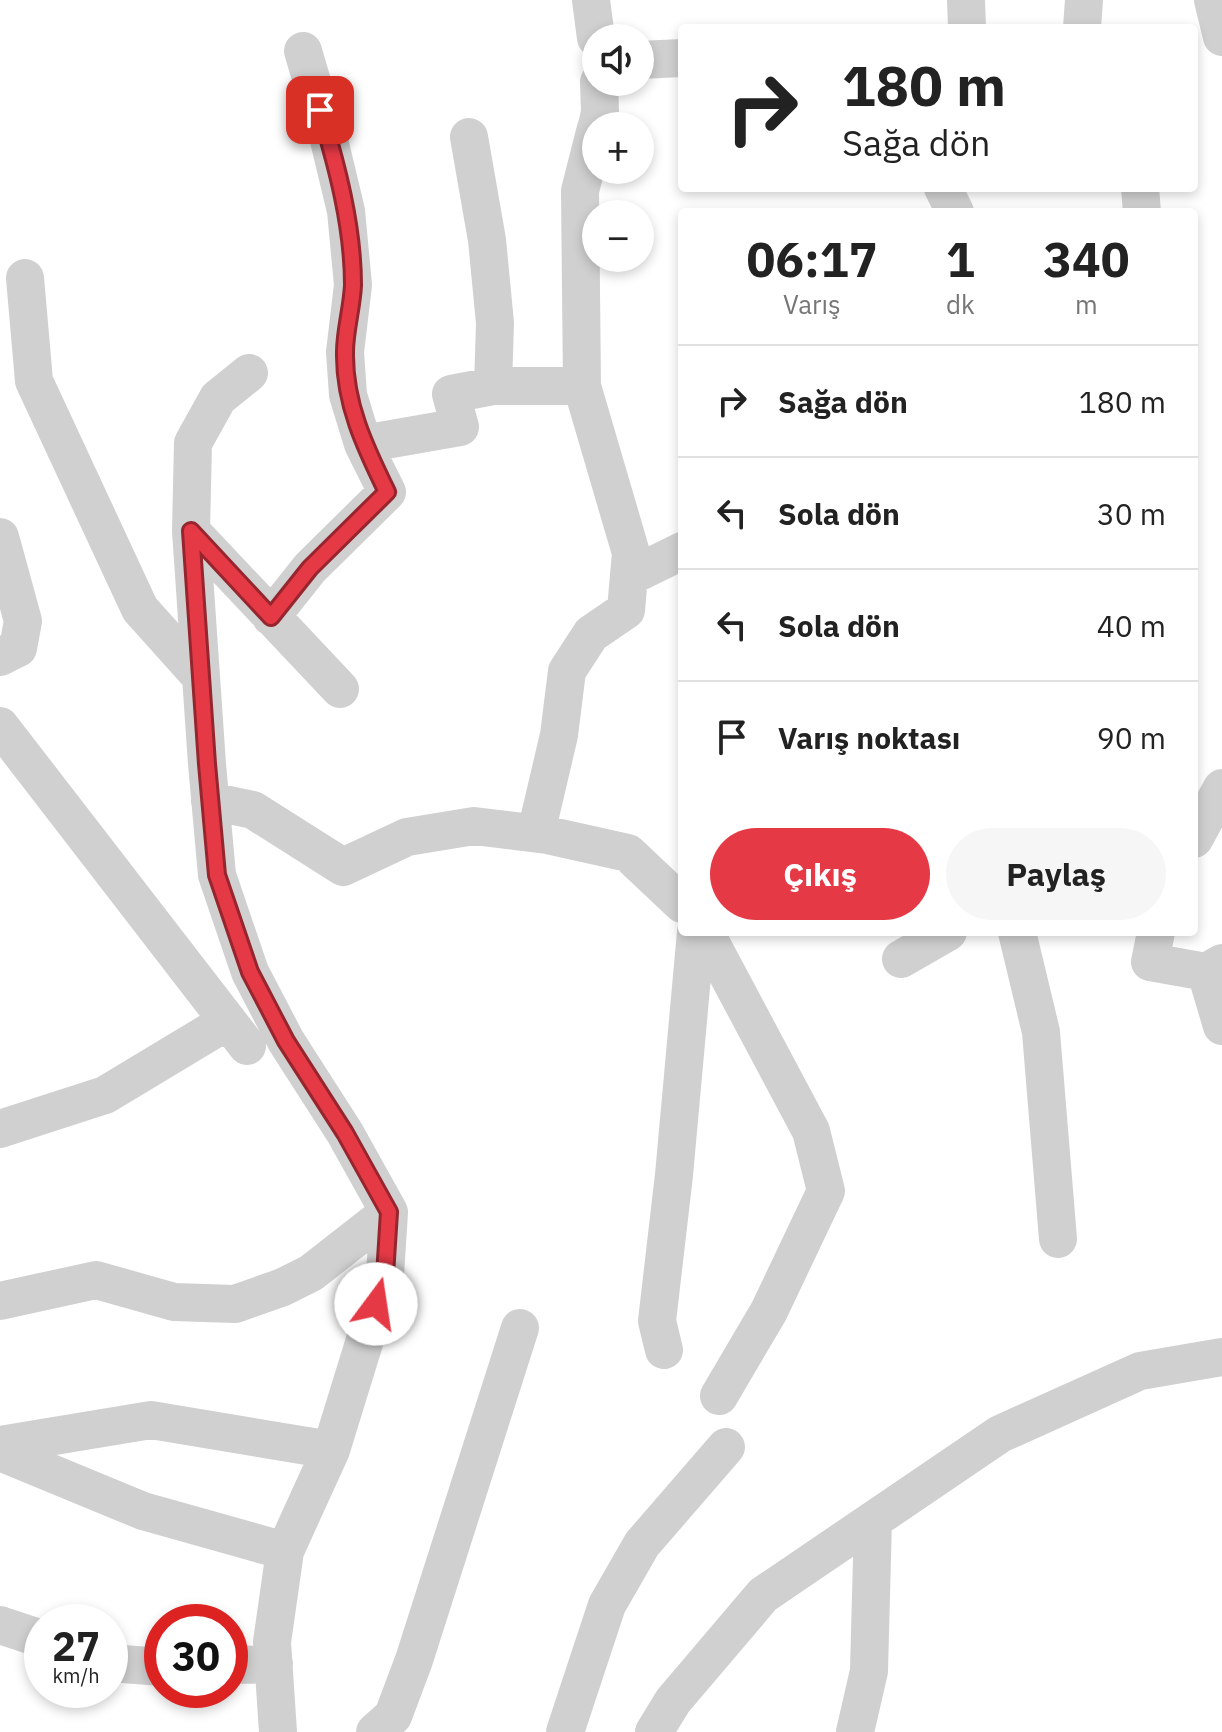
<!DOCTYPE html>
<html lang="tr">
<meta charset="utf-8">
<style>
body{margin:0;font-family:"IBM Plex Sans",sans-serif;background:#f6f6f6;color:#222;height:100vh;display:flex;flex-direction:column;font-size:30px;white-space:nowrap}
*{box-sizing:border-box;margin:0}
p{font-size:26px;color:#767676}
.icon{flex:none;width:44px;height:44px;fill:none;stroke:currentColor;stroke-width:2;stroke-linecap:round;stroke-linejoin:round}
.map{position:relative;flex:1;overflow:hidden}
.drawer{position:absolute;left:678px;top:208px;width:520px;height:728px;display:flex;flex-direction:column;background:#fff;border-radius:8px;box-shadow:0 4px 12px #0003}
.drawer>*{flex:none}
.banner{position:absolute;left:678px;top:24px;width:520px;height:168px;border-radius:8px;box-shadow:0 4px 12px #0003;background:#fff;color:#222;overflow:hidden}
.buttons{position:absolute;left:582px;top:24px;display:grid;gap:16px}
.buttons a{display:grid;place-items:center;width:72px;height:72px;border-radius:50%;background:#fff;box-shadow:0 4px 12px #0003;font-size:40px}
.speed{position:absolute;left:24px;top:1604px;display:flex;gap:16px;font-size:40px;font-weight:700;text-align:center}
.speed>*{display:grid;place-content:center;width:104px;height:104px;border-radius:50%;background:#fff;box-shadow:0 4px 12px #0003;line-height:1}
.speed small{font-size:20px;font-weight:400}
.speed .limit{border:12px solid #d22;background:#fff;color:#111}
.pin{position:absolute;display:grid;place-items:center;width:68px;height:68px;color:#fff;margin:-34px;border-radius:16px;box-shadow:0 4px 12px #0006}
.me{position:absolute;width:88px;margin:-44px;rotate:14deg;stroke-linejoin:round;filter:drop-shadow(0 0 6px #0008)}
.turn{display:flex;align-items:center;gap:28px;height:168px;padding:0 32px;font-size:36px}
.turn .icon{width:104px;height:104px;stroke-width:2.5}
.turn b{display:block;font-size:56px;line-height:68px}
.eta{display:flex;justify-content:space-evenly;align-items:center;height:136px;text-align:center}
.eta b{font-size:48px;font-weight:700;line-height:56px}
.button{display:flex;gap:16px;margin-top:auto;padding:16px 32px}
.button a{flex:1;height:92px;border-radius:48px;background:#e63946;color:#fff;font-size:32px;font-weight:700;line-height:92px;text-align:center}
.button a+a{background:#f6f6f6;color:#222}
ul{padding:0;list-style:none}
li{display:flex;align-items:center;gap:24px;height:112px;padding:0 32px;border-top:2px solid #e0e0e0}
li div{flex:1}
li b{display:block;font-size:30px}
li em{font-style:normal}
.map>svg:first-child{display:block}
</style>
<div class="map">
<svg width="1222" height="1732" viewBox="0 0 1222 1732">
<rect width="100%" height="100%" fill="#fff"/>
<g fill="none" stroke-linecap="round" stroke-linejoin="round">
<path stroke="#d0d0d0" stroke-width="38" d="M 591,0 L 596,38
M 966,0 L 967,28
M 1213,0 L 1222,37
M 1082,28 L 1084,0
M 303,51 L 329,140 L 346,211 L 353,285 L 345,352 L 348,395 L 363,444
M 640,60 L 682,58
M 597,126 L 600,112 L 599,82
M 469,137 L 487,240 L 495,323 L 493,386
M 943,188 L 955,212
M 1140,188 L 1142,212
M 25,278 L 34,381 L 140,609 L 201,677
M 249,373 L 218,398 L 193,443 L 191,531 L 207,764 L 217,875 L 250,972 L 286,1041 L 345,1133 L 389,1212 L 385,1275 L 331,1450 L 285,1551 L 272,1642 L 278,1732
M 191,531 L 340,689
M 0,537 L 23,621 L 18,648 L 0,657
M 629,577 L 682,551
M 271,617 L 310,568 L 387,492 L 363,444 L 460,427 L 451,394 L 493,386 L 582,386
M 0,726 L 247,1046
M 210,801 L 253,810 L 343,867 L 407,837 L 474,826 L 547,835 L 628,853 L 682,904
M 536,833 L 559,735 L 567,671 L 591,634 L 626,610 L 631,553 L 582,386 L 580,191 L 596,128
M 1194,839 L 1222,788
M 705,932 L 811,1131 L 826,1191 L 769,1311 L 719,1396
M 1017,932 L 1041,1032 L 1058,1239
M 1156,932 L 1150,962 L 1206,972
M 901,959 L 948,932
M 1222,963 L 1206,972 L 1222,1026
M 0,1129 L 105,1095 L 228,1021
M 0,1301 L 96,1280 L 174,1302 L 235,1304 L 283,1287 L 311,1273 L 389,1212
M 664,1350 L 657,1321 L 674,1175 L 696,932
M 0,1445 L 151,1420 L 331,1450
M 0,1452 L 143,1511 L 285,1551
M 0,1625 L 42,1639
M 110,1663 L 162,1667
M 230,1665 L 274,1664
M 375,1732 L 393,1716 L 414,1660 L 520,1328
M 565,1732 L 607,1605 L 642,1544 L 726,1447
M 654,1732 L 673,1701 L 763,1595 L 1000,1434 L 1140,1371 L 1222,1357
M 855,1732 L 869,1671 L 873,1520"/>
</g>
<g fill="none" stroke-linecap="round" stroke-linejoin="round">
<defs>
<path id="route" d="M 320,110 C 337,166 353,226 353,285 C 352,308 345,330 345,352 C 344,403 365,447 387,492 L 310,568 L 271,617 L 191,531 L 207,764 L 217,875 L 250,972 L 286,1041 L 345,1133 L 389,1212 L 385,1275 L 376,1304"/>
</defs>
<use href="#route" stroke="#96252e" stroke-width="20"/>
<use href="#route" stroke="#e63946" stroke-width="14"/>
</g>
</svg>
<div class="buttons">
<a><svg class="icon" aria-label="sound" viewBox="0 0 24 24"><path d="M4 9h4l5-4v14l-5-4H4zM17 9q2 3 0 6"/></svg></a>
<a>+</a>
<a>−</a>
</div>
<div class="speed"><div>27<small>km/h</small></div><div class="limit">30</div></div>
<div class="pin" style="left:320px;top:110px;background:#d93025"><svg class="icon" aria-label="arrive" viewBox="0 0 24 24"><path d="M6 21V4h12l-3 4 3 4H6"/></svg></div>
<svg class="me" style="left:376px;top:1304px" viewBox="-20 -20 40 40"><circle r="19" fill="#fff"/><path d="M0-13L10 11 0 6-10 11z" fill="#e63946"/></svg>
<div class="banner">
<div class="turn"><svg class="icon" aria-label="right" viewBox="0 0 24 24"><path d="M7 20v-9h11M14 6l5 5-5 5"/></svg><div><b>180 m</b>Sağa dön</div></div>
</div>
<section class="drawer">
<div class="eta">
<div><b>06:17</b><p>Varış</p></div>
<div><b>1</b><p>dk</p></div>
<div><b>340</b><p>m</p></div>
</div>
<ul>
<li><svg class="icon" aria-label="right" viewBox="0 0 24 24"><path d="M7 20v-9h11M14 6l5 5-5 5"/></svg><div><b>Sağa dön</b></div><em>180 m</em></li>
<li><svg class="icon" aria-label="left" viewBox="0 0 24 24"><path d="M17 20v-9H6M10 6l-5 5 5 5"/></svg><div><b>Sola dön</b></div><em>30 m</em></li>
<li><svg class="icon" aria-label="left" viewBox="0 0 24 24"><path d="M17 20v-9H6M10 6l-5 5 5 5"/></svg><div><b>Sola dön</b></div><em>40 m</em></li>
<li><svg class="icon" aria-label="arrive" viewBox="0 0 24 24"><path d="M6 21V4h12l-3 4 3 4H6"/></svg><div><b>Varış noktası</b></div><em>90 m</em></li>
</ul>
<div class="button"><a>Çıkış</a><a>Paylaş</a></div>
</section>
</div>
